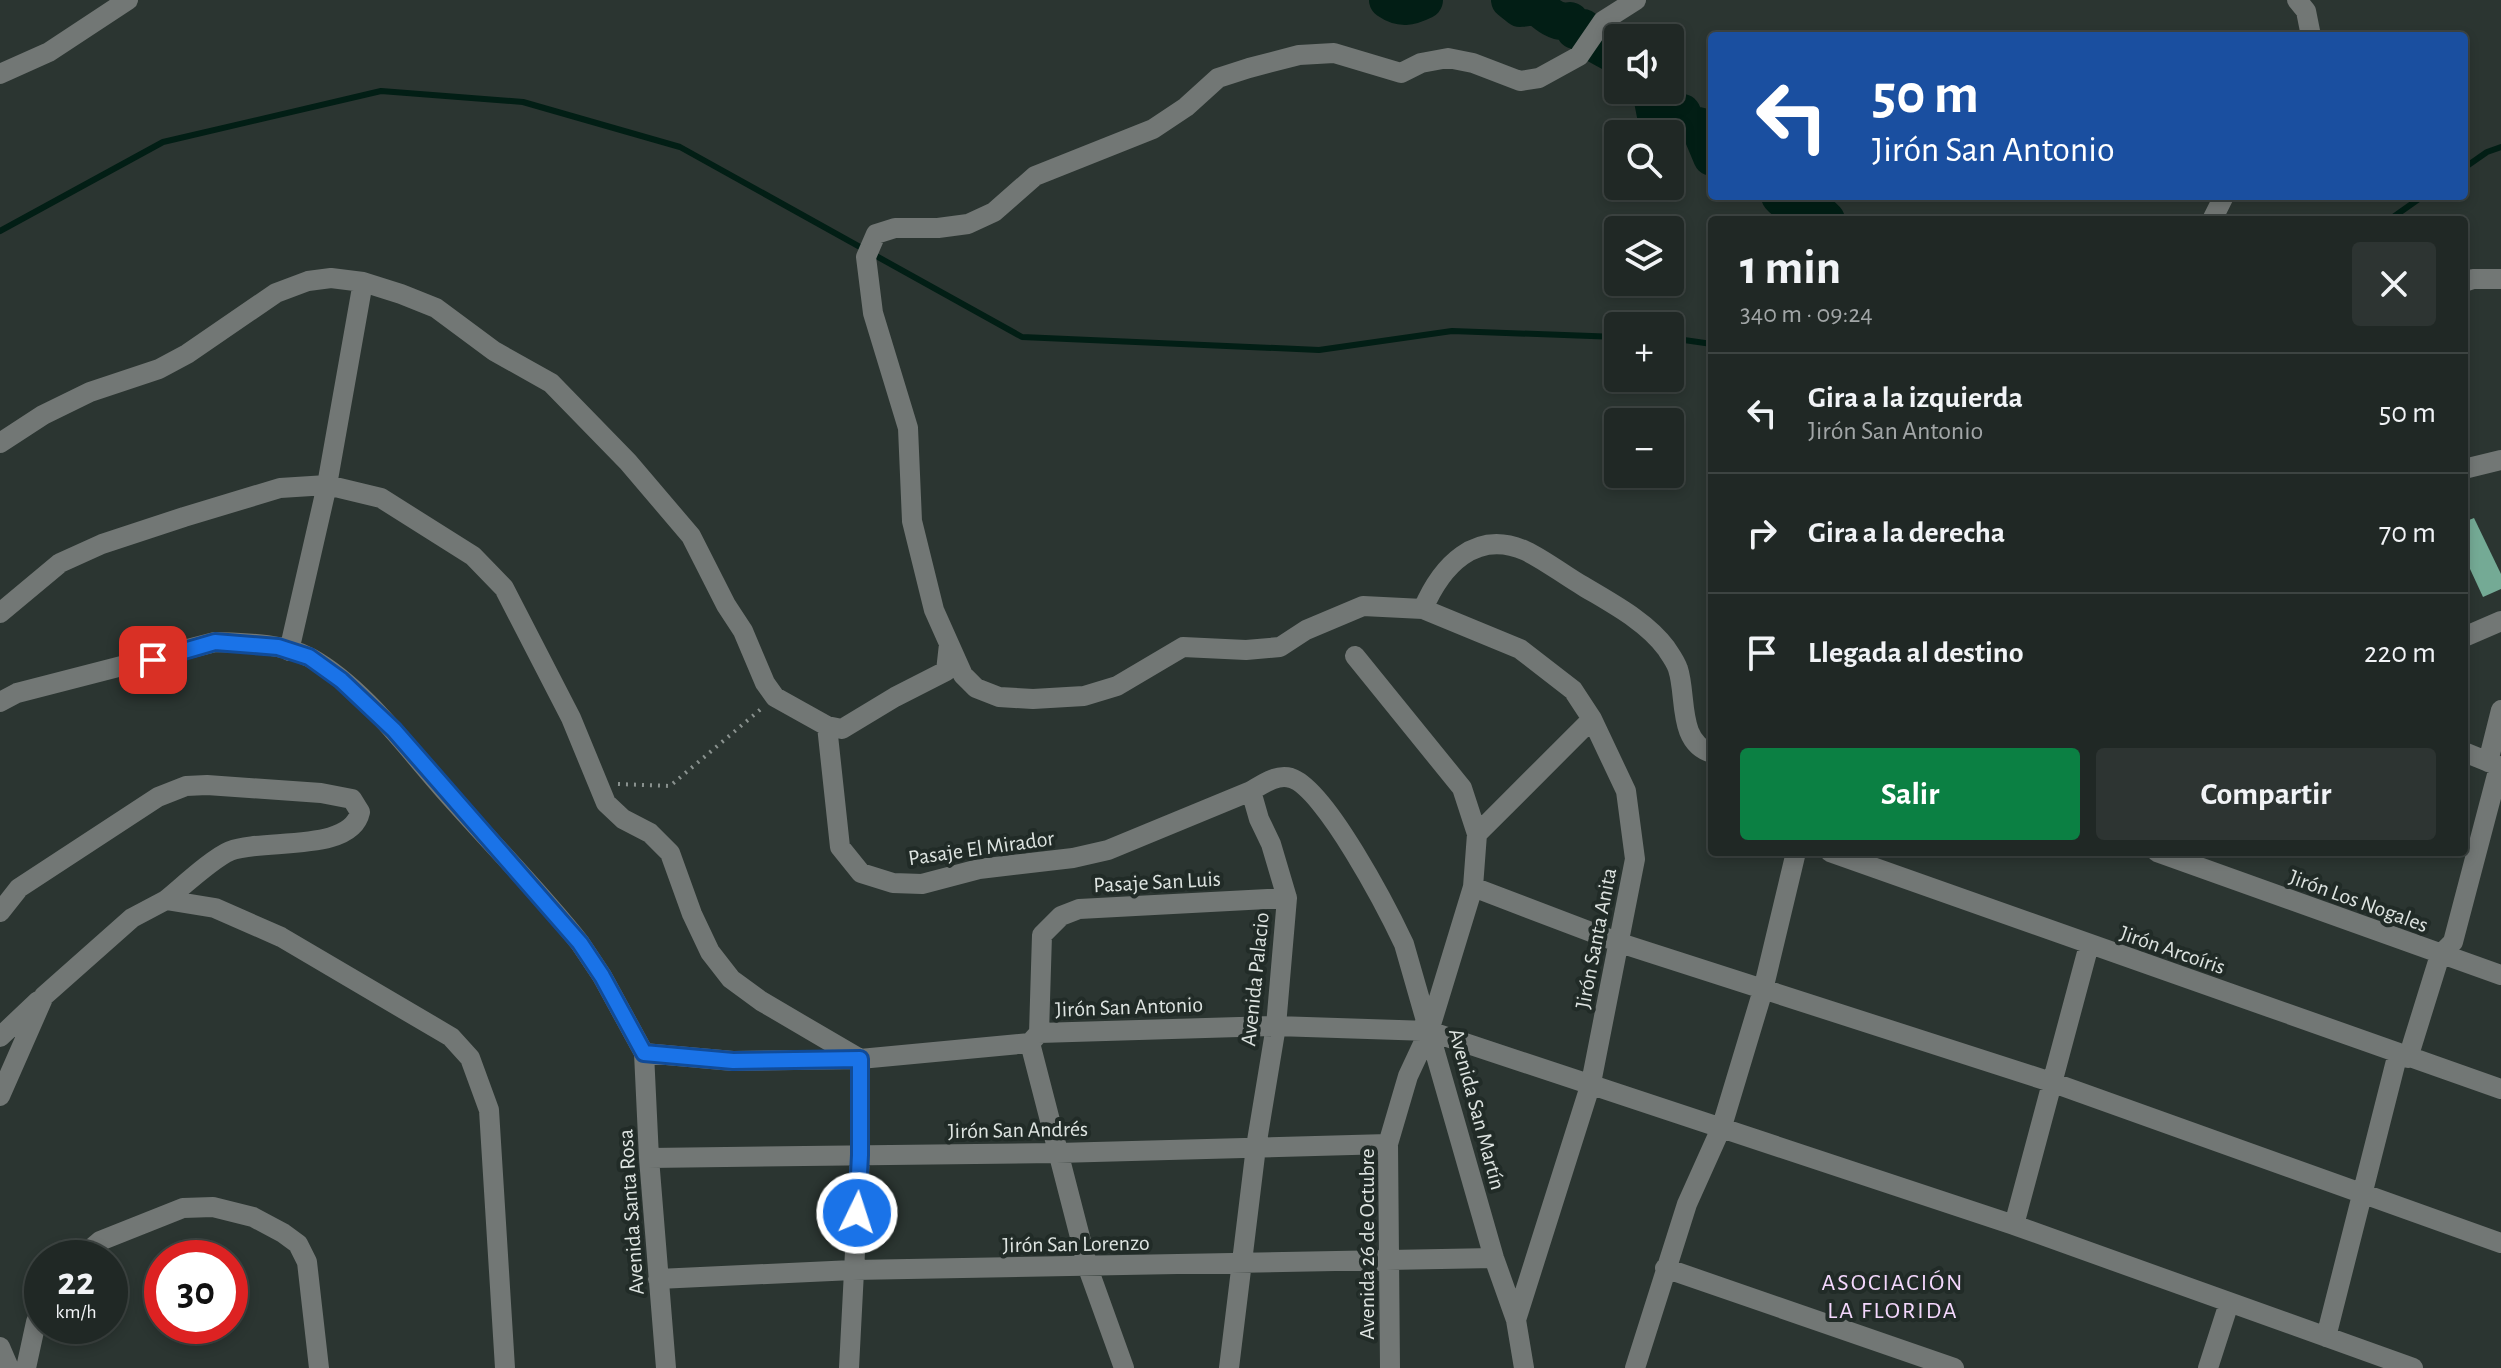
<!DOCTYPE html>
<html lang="es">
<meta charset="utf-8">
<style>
body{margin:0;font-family:"Alegreya Sans",sans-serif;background:#2d3432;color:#f1f3f6;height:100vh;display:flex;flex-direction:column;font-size:30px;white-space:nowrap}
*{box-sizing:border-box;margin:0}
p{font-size:26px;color:#a2a6a7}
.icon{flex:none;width:44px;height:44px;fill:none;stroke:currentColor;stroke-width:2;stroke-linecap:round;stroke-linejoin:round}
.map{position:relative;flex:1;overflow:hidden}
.details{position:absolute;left:1708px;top:216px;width:760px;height:640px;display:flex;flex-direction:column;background:#202825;border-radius:8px;box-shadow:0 4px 12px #0003,0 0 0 2px #3d4442}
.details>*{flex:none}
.guide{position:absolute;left:1708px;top:32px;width:760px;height:168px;border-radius:8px;box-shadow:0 4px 12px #0003,0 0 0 2px #3d4442;background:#1a4fa0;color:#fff;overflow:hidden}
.fabs{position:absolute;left:1604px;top:24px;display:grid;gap:16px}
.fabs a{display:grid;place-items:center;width:80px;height:80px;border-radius:8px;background:#202825;box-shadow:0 4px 12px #0003,0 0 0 2px #3d4442;font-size:40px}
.speed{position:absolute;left:24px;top:1240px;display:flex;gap:16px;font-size:40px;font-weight:700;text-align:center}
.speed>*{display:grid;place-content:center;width:104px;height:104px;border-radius:50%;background:#202825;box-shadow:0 4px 12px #0003,0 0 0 2px #3d4442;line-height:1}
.speed small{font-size:20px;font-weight:400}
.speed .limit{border:12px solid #d22;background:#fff;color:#111}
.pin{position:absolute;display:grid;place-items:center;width:68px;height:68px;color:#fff;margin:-34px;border-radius:16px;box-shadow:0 4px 12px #0006}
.me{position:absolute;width:88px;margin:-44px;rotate:4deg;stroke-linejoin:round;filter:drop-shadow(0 0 6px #0008)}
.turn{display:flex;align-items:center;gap:28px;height:168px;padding:0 32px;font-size:36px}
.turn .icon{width:104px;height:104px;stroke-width:2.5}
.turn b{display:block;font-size:56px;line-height:68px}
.round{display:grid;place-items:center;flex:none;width:84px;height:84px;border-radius:8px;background:#2d3432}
.summary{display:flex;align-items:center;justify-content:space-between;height:136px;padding:0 32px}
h1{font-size:48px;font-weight:700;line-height:60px}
.primary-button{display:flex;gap:16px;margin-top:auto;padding:16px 32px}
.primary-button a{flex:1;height:92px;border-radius:8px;background:#0b8043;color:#fff;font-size:32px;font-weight:700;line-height:92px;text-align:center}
.primary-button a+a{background:#2d3432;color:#f1f3f6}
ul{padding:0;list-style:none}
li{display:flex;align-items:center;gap:24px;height:120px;padding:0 32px;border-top:2px solid #3d4442}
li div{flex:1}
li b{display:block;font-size:30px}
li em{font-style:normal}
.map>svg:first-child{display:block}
</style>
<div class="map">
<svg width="2501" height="1368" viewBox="0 0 2501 1368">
<rect width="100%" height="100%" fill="#2b3531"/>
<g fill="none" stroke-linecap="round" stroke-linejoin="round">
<path stroke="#021e15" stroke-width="6" d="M 2464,168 L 2487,152 L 2501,147
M 2389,220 L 2423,196
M 0,231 L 163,142 L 381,91 L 523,102 L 680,147 L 1022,337 L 1319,350 L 1452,331 L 1618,337
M 1670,338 L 1712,344"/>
<path stroke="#021e15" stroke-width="38" d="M 1388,0 C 1401,9 1410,7 1424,0
M 1510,0 L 1520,8 L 1537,6 C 1546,14 1557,24 1570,21 L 1575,30 L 1583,28 L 1587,39 L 1618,56
M 1651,90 L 1657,121 L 1666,127 L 1672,111 L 1682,113 L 1682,124 L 1699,126 L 1712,157
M 1780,196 C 1791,209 1811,204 1826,220"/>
</g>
<path fill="#74aa95" d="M 2474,518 L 2501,574 L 2501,589 L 2483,597 L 2464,556 L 2464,522 Z"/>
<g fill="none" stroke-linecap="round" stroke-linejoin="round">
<path stroke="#8a928f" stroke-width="4" stroke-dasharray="2 6" stroke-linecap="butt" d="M 618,784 L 670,786 L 761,709"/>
<path stroke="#727775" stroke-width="20" d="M 2297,0 L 2306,11 L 2311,36
M 0,74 L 49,52 L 128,0
M 2212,220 L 2224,196
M 2464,282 L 2473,279 L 2501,279
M 0,443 L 43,415 L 90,392 L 159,369 L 187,354 L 276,293 L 308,281 L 331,278 L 363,282 L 401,294 L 436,308 L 494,351 L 551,383 L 628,462 L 691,536 L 726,605 L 743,631 L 765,683 L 775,697 L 827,726 L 842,729 L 895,697 L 946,671 L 949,644
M 2464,469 L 2501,460
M 1423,609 C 1441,567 1475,528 1526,551 C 1545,560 1564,575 1583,586 C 1611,603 1646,621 1666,648 C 1670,654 1676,662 1678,669 C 1687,696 1677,743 1712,753
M 0,613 L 60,563 L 102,544 L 184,517 L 280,488 L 327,485 L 381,498 L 473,556 L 504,588 L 571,718 L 606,803 L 623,819 L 650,833 L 670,853 L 692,914 L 710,952 L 731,979 L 761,1001 L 860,1059 L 860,1155 L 849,1368
M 2464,637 L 2501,621
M 289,651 L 327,485 L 363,282
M 1355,656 L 1462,788 L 1477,834
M 0,702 L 17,693 L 215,642 C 245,643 283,643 311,658 C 363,687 406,747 445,791 C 490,842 538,890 580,943 L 602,976 L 644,1053 L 649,1158 L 666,1368
M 827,726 L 840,847 L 861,873 L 893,883 L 922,884 L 979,869 L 1073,858 L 1108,850 L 1251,791
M 2464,752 L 2501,767
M 2488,762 L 2501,710
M 1830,852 L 2501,1089
M 2157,852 L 2501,975
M 1473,887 L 1620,943 L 2051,1082 L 2501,1243
M 0,912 L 19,888 L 158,797 L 186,786 L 207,785 L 321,793 L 352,799 L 360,812 C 351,853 264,838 230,851 C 213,858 182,887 166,900
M 1039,1033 L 1042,935 L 1061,916 L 1079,909 L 1287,898
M 0,1037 L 38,1001
M 1030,1043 L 1088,1268 L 1124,1368
M 644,1053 L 733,1061 L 860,1059 L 1030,1043 L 1039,1033 L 1276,1026 L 1429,1031 L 2014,1225 L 2413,1368
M 2408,1058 L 2440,955 L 2453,942 L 2499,767
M 0,1096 L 44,996 L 132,918 L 166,900 L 215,908 L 281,937 L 451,1037 L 470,1058 L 489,1110 L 505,1368
M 649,1158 L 1057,1153 L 1388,1144
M 2014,1225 L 2089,945
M 80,1258 L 100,1241 L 183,1208 L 213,1207 L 253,1217 L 283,1233 L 298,1244 L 307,1262 L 319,1368
M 1665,1268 L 1954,1368
M 658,1279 L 853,1270 L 1494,1258
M 1516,1320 L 1591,1083 L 1635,859 L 1626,791 L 1592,719 L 1573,690 L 1520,649 L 1423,609 L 1363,606 L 1306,630 L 1280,647 L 1246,650 L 1183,647 L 1117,686 L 1084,696 L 1033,699 L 999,697 L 976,688 L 963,675 L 934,610 L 912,521 L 908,428 L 873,313 L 866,257 L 876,234 L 895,228 L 938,228 L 968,224 L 994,212 L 1035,176 L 1153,129 L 1186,107 L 1218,78 L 1249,68 L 1299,55 L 1334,53 L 1401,73 L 1421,63 L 1448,58 L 1473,63 L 1520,81 L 1539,78 L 1579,56 L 1603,21 L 1636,0
M 2326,1337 L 2398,1053
M 0,1347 L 9,1368
M 26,1368 L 36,1322 L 42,1310
M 1229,1368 L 1256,1147 L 1276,1026 L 1287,898 L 1271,844 L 1259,819 L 1251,791 C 1263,784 1276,774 1291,778 C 1325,788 1388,910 1404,944 L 1494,1258 L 1516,1320 L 1524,1368
M 1390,1368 L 1388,1144 L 1408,1076 L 1429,1031 L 1473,887 L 1477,834 L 1592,719
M 1635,1368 L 1687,1204 L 1722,1126 L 1763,990 L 1796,852
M 2208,1368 L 2229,1303"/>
</g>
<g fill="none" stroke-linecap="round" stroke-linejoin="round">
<defs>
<path id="route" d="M 153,660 L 215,642 L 278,647 L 309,657 L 341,680 L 394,730 L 580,943 L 602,976 L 644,1053 L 733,1061 L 860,1059 L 860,1155 L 857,1213"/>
</defs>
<use href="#route" stroke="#114b97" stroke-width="20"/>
<use href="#route" stroke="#1a73e8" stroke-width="14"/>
</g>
<g text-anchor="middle" stroke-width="8" stroke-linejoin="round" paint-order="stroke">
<g font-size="22" fill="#dee4e1" stroke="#212b27">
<text transform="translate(981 847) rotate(-8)" y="8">Pasaje El Mirador</text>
<text transform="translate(1157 881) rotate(-3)" y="8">Pasaje San Luis</text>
<text transform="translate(2359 900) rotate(20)" y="8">Jirón Los Nogales</text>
<text transform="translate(1595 938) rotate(-79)" y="8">Jirón Santa Anita</text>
<text transform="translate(2173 949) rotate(19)" y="8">Jirón Arcoíris</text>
<text transform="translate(1254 979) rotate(-84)" y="8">Avenida Palacio</text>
<text transform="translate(1129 1006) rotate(-2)" y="8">Jirón San Antonio</text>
<text transform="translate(1478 1109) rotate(75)" y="8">Avenida San Martín</text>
<text transform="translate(1018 1129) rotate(-1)" y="8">Jirón San Andrés</text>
<text transform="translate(630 1212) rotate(-94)" y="8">Avenida Santa Rosa</text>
<text transform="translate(1076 1243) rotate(-1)" y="8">Jirón San Lorenzo</text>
<text transform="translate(1366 1244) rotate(-90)" y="8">Avenida 26 de Octubre</text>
</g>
<g font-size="24" letter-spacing="2" fill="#f4d7fd" stroke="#212b27">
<text x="1893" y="1290">ASOCIACIÓN<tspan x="1893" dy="28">LA FLORIDA</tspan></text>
</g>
</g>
</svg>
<div class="fabs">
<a><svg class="icon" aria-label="sound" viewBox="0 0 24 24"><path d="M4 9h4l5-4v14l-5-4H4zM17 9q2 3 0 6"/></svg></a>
<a><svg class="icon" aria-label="search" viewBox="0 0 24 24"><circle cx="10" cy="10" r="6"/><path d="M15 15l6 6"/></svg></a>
<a><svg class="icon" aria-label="layers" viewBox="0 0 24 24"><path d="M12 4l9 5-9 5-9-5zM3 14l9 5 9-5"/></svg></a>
<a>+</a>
<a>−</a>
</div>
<div class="speed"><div>22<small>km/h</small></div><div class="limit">30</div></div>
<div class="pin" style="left:153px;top:660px;background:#d93025"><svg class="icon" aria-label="arrive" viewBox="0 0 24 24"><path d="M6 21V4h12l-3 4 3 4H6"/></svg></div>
<svg class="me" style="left:857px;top:1213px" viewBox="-20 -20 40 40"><circle r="17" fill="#1a73e8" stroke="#fff" stroke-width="3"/><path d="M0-11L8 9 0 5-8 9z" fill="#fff"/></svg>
<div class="guide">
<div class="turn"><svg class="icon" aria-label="left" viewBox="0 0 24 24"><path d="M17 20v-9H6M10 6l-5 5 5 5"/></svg><div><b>50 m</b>Jirón San Antonio</div></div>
</div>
<section class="details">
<div class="summary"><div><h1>1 min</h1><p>340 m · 09:24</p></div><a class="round"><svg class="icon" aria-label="close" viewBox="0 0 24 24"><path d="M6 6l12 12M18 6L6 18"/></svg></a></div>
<ul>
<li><svg class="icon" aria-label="left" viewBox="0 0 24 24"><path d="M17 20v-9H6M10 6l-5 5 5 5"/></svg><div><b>Gira a la izquierda</b><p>Jirón San Antonio</p></div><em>50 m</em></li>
<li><svg class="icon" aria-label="right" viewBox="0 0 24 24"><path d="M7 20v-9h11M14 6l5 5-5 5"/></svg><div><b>Gira a la derecha</b></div><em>70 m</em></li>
<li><svg class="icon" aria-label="arrive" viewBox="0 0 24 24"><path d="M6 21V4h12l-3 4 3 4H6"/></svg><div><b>Llegada al destino</b></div><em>220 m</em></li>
</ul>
<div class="primary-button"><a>Salir</a><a>Compartir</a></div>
</section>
</div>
